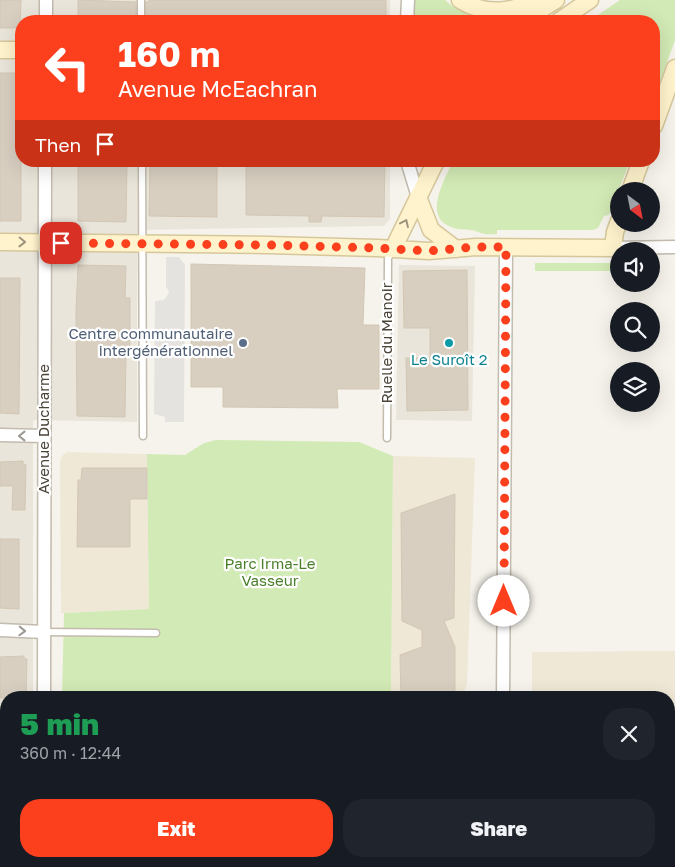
<!DOCTYPE html>
<meta charset="utf-8">
<style>
body{margin:0;font-family:"Golos Text",sans-serif;background:#20242c;color:#f1f3f6;height:100vh;display:flex;flex-direction:column;font-size:19px;white-space:nowrap}
*{box-sizing:border-box;margin:0}
p{font-size:16px;color:#9ea1a6}
.icon{flex:none;width:28px;height:28px;fill:none;stroke:currentColor;stroke-width:2;stroke-linecap:round;stroke-linejoin:round}
.map{position:relative;flex:1;overflow:hidden}
.sheet{position:absolute;left:0px;top:691px;width:675px;height:176px;display:flex;flex-direction:column;background:#171b24;border-radius:20px 20px 0 0;box-shadow:0 5px 20px #0002}
.sheet>*{flex:none}
.guide{position:absolute;left:15px;top:15px;width:645px;height:152px;border-radius:20px;box-shadow:0 5px 20px #0002;background:#fc3f1d;color:#fff;overflow:hidden}
.needle{width:32px;rotate:148deg}
.fabs{position:absolute;left:610px;top:182px;display:grid;gap:10px}
.fabs a{display:grid;place-items:center;width:50px;height:50px;border-radius:50%;background:#171b24;box-shadow:0 5px 20px #0002;font-size:25px}
.pin{position:absolute;display:grid;place-items:center;width:42px;height:42px;color:#fff;margin:-21px;border-radius:10px;box-shadow:0 2px 8px #0006}
.me{position:absolute;width:55px;margin:-28px;rotate:0deg;stroke-linejoin:round;filter:drop-shadow(0 0 4px #0008)}
.turn{display:flex;align-items:center;gap:18px;height:105px;padding:0 20px;font-size:22px}
.turn .icon{width:65px;height:65px;stroke-width:2.5}
.turn b{display:block;font-size:35px;line-height:42px}
.then{display:flex;align-items:center;height:48px;padding:0 20px;background:#0003;gap:10px;font-size:19px}
.round{display:grid;place-items:center;flex:none;width:52px;height:52px;border-radius:20px;background:#20242c}
.summary{display:flex;align-items:center;justify-content:space-between;height:85px;padding:0 20px}
h1{font-size:30px;font-weight:800;line-height:38px;color:#1e9e55}
.action{display:flex;gap:10px;margin-top:auto;padding:10px 20px}
.action a{flex:1;height:58px;border-radius:20px;background:#fc3f1d;color:#fff;font-size:20px;font-weight:800;line-height:58px;text-align:center}
.action a+a{background:#20242c;color:#f1f3f6}
.map>svg:first-child{display:block}
</style>
<div class="map">
<svg width="675" height="867" viewBox="0 0 675 867">
<rect width="100%" height="100%" fill="#f6f3ec"/>
<path fill="#eae5da" d="M 0,0 L 390,0 L 390,21 L 21,21 L 21,161 L 390,161 L 390,219 L 384,226 L 138,230 L 137,263 L 137,422 L 33,420 L 33,697 L 6,698 L 6,861 L 232,861 L 232,867 L 0,867 Z
M 399,265 L 475,266 L 472,421 L 396,420 Z"/>
<path fill="#efe8d6" d="M 67,452 L 147,454 L 149,609 L 61,613 L 60,461 L 62,456 Z
M 393,456 L 475,458 L 467,684 L 462,697 L 391,698 Z
M 675,651 L 675,867 L 531,867 L 531,861 L 669,861 L 669,698 L 532,697 L 532,652 Z
M 263,861 L 318,861 L 318,867 L 263,867 Z"/>
<path fill="#d2eab5" d="M 415,0 L 445,0 L 455,8 L 473,16 L 496,19 L 497,20 L 413,21 Z
M 620,0 L 675,0 L 675,40 L 654,99 L 654,21 L 589,21 Z
M 453,161 L 630,161 L 609,215 L 604,216 L 598,228 L 593,230 L 497,230 L 497,234 C 492,234 486,235 481,233 C 477,232 474,230 470,230 C 465,229 459,230 454,228 C 421,219 444,181 453,161 Z
M 535,263 L 619,263 L 619,271 L 535,271 Z
M 216,440 L 359,442 L 393,456 L 391,697 L 62,698 L 64,613 L 149,609 L 147,454 L 185,455 L 204,443 Z
M 0,837 L 6,837 L 6,861 L 34,861 L 34,867 L 0,867 Z"/>
<path fill="#e5e3e0" d="M 166,257 L 179,257 L 185,265 L 184,422 L 165,422 L 165,417 L 154,414 L 155,301 L 164,300 L 169,293 L 168,289 L 166,288 Z"/>
<path fill="#d8cfc1" stroke="#d3c7b4" d="M 0,0 L 21,0 L 20,28 L 0,28 Z
M 78,0 L 136,2 L 136,21 L 78,21 Z
M 149,0 L 386,0 L 386,21 L 146,21 L 146,2 L 149,2 Z
M 0,73 L 21,73 L 21,221 L 0,221 Z
M 78,161 L 100,161 L 100,164 L 127,164 L 126,222 L 78,221 Z
M 150,161 L 217,161 L 217,217 L 149,216 Z
M 246,161 L 385,161 L 384,217 L 322,216 L 321,222 L 309,222 L 309,216 L 246,215 Z
M 191,264 L 365,268 L 363,325 L 379,325 L 379,389 L 337,389 L 338,408 L 223,407 L 223,387 L 191,387 Z
M 78,265 L 126,266 L 125,298 L 130,298 L 130,352 L 126,352 L 125,417 L 77,416 L 76,312 Z
M 467,270 L 468,410 L 407,411 L 406,358 L 430,358 L 430,328 L 404,328 L 403,271 Z
M 0,278 L 20,278 L 19,414 L 0,413 Z
M 23,461 L 23,464 L 26,465 L 25,510 L 12,510 L 13,486 L 0,486 L 0,462 Z
M 82,468 L 147,468 L 147,499 L 130,499 L 130,547 L 77,547 L 78,480 L 81,480 Z
M 455,494 L 454,618 L 444,621 L 455,647 L 455,698 L 401,698 L 400,655 L 422,647 L 422,630 L 402,621 L 401,513 Z
M 0,539 L 19,539 L 19,609 L 0,608 Z
M 24,656 L 24,659 L 27,659 L 26,698 L 0,698 L 0,657 Z"/>
<g fill="none" stroke-linecap="round" stroke-linejoin="round">
<defs>
<path id="lane" d="M 141,21 L 141,0
M 142,161 L 143,436
M 387,438 L 388,258 L 392,251
M 44,632 L 156,633
M 0,731 L 6,731
M 149,867 L 149,861"/>
<path id="street" d="M 46,0 L 46,21
M 407,21 L 408,0
M 407,161 L 418,197
M 613,248 L 675,247
M 0,435 L 44,436
M 0,630 L 44,632
M 44,698 L 45,161
M 503,698 L 506,247
M 0,829 L 6,829
M 44,867 L 44,861
M 249,867 L 249,861
M 501,867 L 501,861"/>
<path id="secondary" d="M 460,0 C 487,17 512,11 540,0
M 523,21 L 556,0
M 559,21 L 590,0
M 0,50 L 21,50
M 654,126 L 675,68
M 630,191 L 641,161
M 418,197 L 431,230 L 456,249
M 0,242 L 268,245 L 377,248 L 429,251 L 476,247 L 613,248 L 615,232 L 619,221
M 393,249 L 436,161"/>
</defs>
<use href="#lane" stroke="#c2bbae" stroke-width="9"/>
<use href="#street" stroke="#c2bbae" stroke-width="15"/>
<use href="#secondary" stroke="#d6c79b" stroke-width="19"/>
<use href="#lane" stroke="#fff" stroke-width="6"/>
<use href="#street" stroke="#fff" stroke-width="12"/>
<use href="#secondary" stroke="#fff3cd" stroke-width="16"/>
</g>
<defs><path id="oneway-chevron" d="M-2-3.5L2.5 0L-2 3.5" fill="none" stroke-width="1.6" stroke-linecap="round" stroke-linejoin="round" transform="scale(1.25)"/></defs>
<g stroke="#9c937c">
<use href="#oneway-chevron" transform="translate(405 223) rotate(-65)"/>
<use href="#oneway-chevron" transform="translate(22 242) rotate(1)"/>
</g>
<g stroke="#9c9892">
<use href="#oneway-chevron" transform="translate(22 436) rotate(-180)"/>
<use href="#oneway-chevron" transform="translate(22 631) rotate(2)"/>
</g>
<g fill="none" stroke-linecap="round" stroke-linejoin="round">
<path stroke="#fc3f1d" stroke-width="9" stroke-dasharray="0 16.2" d="M 61,243 L 268,245 L 377,248 L 429,251 L 476,247 L 506,247 L 504,601"/>
</g>
<circle fill="#5c6f8a" stroke="#fff" stroke-width="2" cx="243" cy="343" r="5"/>
<circle fill="#0f9aa8" stroke="#fff" stroke-width="2" cx="449" cy="343" r="5"/>
<g text-anchor="middle" stroke-width="4.5" stroke-linejoin="round" paint-order="stroke">
<g font-size="15" fill="#4e5e75" stroke="#fff" text-anchor="end">
<text x="233" y="339">Centre communautaire<tspan x="233" dy="17">intergénérationnel</tspan></text>
</g>
<g font-size="15" fill="#4b4439" stroke="#fff">
<text transform="translate(387 343) rotate(-90)" y="5">Ruelle du Manoir</text>
<text transform="translate(44 429) rotate(-90)" y="5">Avenue Ducharme</text>
</g>
<g font-size="15" fill="#0d838f" stroke="#fff">
<text x="449" y="365">Le Suroît 2</text>
</g>
<g font-size="15" fill="#4a7f2a" stroke="#fff">
<text x="270" y="569">Parc Irma-Le<tspan x="270" dy="17">Vasseur</tspan></text>
</g>
</g>
</svg>
<div class="fabs">
<a><svg class="needle" viewBox="-14 -14 28 28"><path d="M0-13l5 13h-10z" fill="#e53935"/><path d="M0 13l5-13h-10z" fill="#9ea1a6"/></svg></a>
<a><svg class="icon" aria-label="sound" viewBox="0 0 24 24"><path d="M4 9h4l5-4v14l-5-4H4zM17 9q2 3 0 6"/></svg></a>
<a><svg class="icon" aria-label="search" viewBox="0 0 24 24"><circle cx="10" cy="10" r="6"/><path d="M15 15l6 6"/></svg></a>
<a><svg class="icon" aria-label="layers" viewBox="0 0 24 24"><path d="M12 4l9 5-9 5-9-5zM3 14l9 5 9-5"/></svg></a>
</div>
<div class="pin" style="left:61px;top:243px;background:#d93025"><svg class="icon" aria-label="arrive" viewBox="0 0 24 24"><path d="M6 21V4h12l-3 4 3 4H6"/></svg></div>
<svg class="me" style="left:504px;top:601px" viewBox="-20 -20 40 40"><circle r="19" fill="#fff"/><path d="M0-13L10 11 0 6-10 11z" fill="#fc3f1d"/></svg>
<div class="guide">
<div class="turn"><svg class="icon" aria-label="left" viewBox="0 0 24 24"><path d="M17 20v-9H6M10 6l-5 5 5 5"/></svg><div><b>160 m</b>Avenue McEachran</div></div>
<div class="then">Then<svg class="icon" aria-label="arrive" viewBox="0 0 24 24"><path d="M6 21V4h12l-3 4 3 4H6"/></svg></div>
</div>
<section class="sheet">
<div class="summary"><div><h1>5 min</h1><p>360 m · 12:44</p></div><a class="round"><svg class="icon" aria-label="close" viewBox="0 0 24 24"><path d="M6 6l12 12M18 6L6 18"/></svg></a></div>
<div class="action"><a>Exit</a><a>Share</a></div>
</section>
</div>
